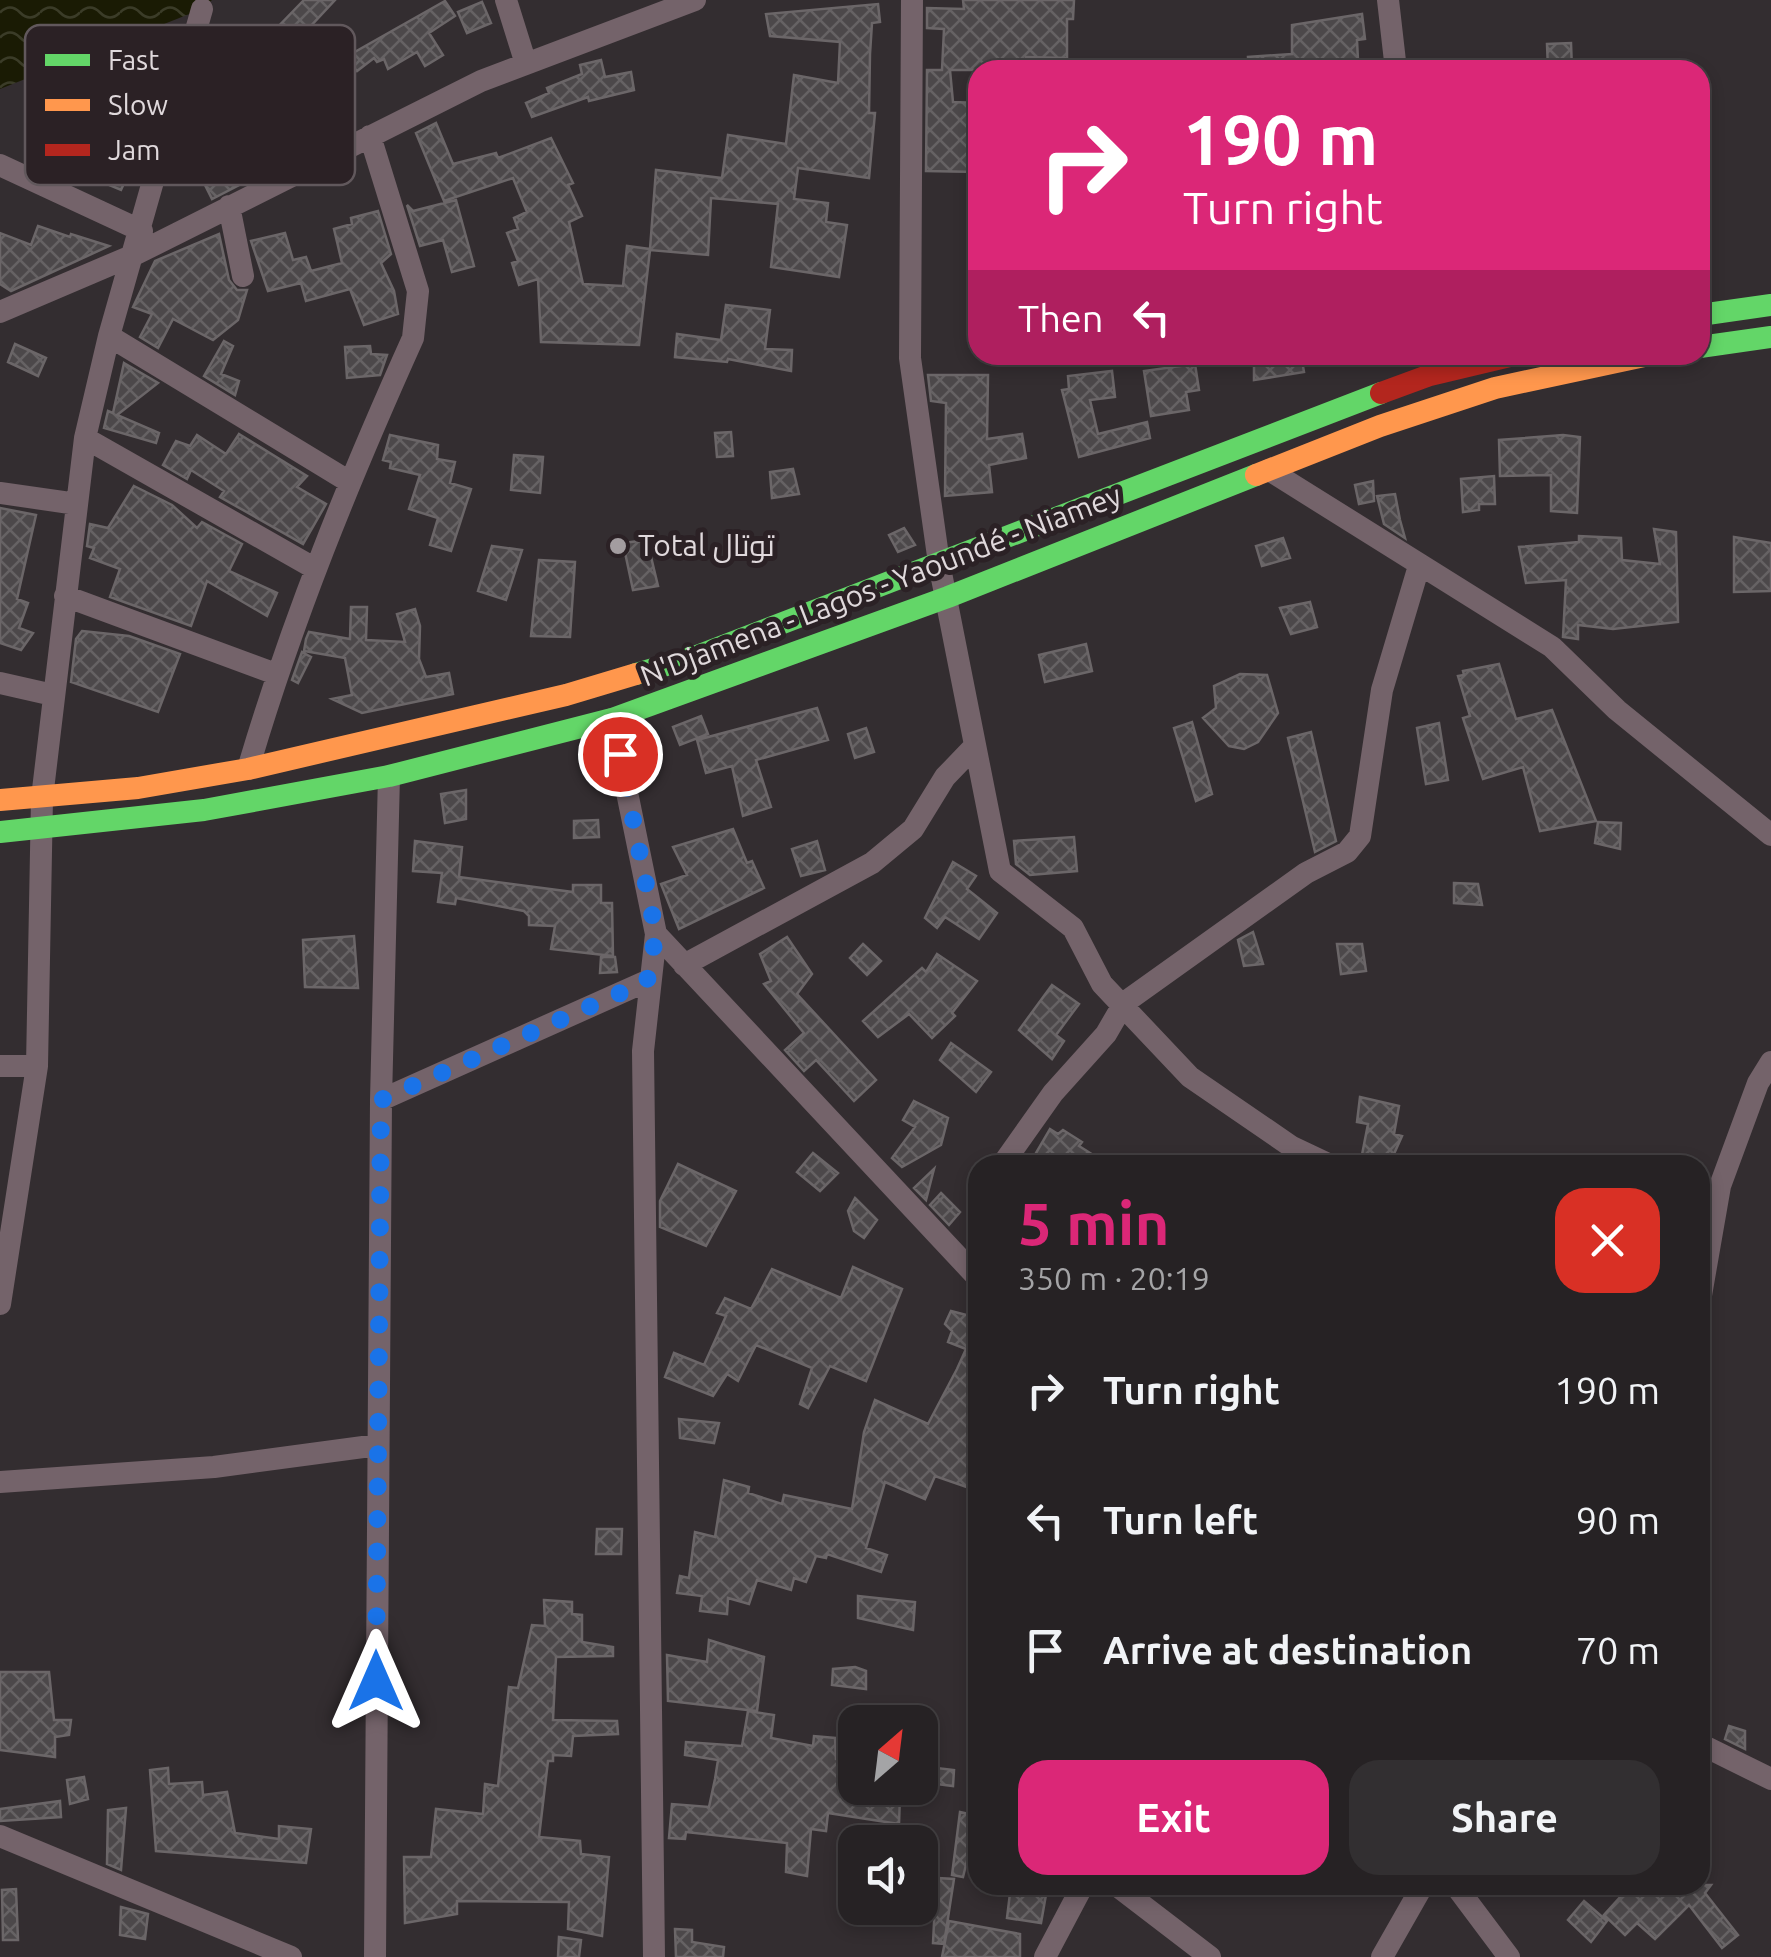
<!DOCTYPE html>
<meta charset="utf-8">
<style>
body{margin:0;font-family:Ubuntu,Cairo,sans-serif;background:#322f31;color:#f1f3f6;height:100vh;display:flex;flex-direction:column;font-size:38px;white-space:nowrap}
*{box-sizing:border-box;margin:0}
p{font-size:32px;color:#a4a4a6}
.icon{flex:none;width:55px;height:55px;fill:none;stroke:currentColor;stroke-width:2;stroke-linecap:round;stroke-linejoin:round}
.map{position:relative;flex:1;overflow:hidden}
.details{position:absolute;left:968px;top:1155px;width:742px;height:740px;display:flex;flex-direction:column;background:#262224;border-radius:30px;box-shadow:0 5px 15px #0003,0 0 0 2px #423f41}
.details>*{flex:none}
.top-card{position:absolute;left:968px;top:60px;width:742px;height:305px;border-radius:30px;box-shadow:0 5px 15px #0003,0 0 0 2px #423f41;background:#db2777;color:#fff;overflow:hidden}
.needle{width:65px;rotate:28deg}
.fabs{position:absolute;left:838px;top:1705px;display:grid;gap:20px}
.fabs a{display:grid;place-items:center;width:100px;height:100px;border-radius:20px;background:#262224;box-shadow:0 5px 15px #0003,0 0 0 2px #423f41;font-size:50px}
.pin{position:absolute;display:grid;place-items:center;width:85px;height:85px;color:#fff;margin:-42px;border:5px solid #fff;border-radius:50%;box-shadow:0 2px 10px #0007}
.me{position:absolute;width:110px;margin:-55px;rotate:0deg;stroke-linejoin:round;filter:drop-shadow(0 0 8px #0008)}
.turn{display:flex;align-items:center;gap:35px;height:210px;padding:0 50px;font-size:45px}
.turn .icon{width:130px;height:130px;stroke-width:2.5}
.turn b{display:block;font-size:70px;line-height:85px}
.then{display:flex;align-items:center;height:95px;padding:0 50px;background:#0003;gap:20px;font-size:38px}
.round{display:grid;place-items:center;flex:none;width:105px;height:105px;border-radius:30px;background:#322f31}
.head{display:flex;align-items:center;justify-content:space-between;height:170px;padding:0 50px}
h1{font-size:60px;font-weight:600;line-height:75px;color:#db2777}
.action{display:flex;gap:20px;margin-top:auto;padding:20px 50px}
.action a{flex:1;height:115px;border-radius:30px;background:#db2777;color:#fff;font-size:40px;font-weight:600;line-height:115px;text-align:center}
.action a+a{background:#322f31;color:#f1f3f6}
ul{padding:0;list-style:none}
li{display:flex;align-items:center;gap:30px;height:130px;padding:0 50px}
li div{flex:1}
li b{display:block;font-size:38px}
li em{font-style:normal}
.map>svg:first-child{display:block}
</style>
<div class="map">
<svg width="1771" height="1957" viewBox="0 0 1771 1957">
<defs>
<pattern id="water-waves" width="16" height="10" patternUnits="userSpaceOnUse" patternTransform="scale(2.5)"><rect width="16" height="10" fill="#1a1b04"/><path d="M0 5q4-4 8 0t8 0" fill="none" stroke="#3b3c28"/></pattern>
<pattern id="building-cross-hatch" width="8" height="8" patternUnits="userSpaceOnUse" patternTransform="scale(2.5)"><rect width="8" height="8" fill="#4c484a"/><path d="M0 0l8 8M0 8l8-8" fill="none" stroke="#666264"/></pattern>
</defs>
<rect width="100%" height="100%" fill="#332d30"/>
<path fill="url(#water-waves)" d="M 0,0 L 212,0 L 202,9 L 0,89 Z"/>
<path fill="url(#building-cross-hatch)" stroke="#6b6668" stroke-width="2.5" d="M 304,0 L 335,0 L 309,28 L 344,58 L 445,1 L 455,16 L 429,33 L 443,55 L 425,66 L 417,52 L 388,69 L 384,59 L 377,62 L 374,58 L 357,71 L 354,68 L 334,87 L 273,32 Z
M 963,0 L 1074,0 L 1073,19 L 1067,19 L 1067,58 L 1026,57 L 1026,70 L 950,70 L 953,102 L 978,103 L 978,172 L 926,171 L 927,70 L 942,70 L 944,29 L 927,28 L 927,8 L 964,9 Z
M 482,2 L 491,23 L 467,33 L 458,12 Z
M 878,4 L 880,22 L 872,23 L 870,54 L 869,113 L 875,113 L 869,178 L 798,168 L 794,199 L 828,203 L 826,222 L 847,225 L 839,277 L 771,267 L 778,204 L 711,198 L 708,255 L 650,250 L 639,345 L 541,342 L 538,279 L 519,285 L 512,263 L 518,261 L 507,233 L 518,229 L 514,218 L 527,212 L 513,178 L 444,201 L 416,133 L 436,123 L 453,164 L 496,153 L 498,158 L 551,138 L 573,183 L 568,185 L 582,216 L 569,222 L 583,284 L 623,286 L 627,246 L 650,249 L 656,170 L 722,178 L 728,135 L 786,144 L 794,75 L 838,83 L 840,42 L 770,36 L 766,14 Z
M 1362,14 L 1365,39 L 1357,40 L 1358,60 L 1324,63 L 1324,70 L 1249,70 L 1248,57 L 1292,54 L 1292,25 Z
M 1571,43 L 1572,70 L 1548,70 L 1547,44 Z
M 601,60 L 605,77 L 631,72 L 634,90 L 589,101 L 588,97 L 532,117 L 526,103 L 549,93 L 547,88 L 582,74 L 580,65 Z
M 224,134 L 247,181 L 212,199 L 195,165 L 175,168 L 174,162 L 177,152 Z
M 100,154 L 131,168 L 121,190 L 90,177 Z
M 456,200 L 474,266 L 452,272 L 443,240 L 420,246 L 407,205 L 413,211 Z
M 378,211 L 391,254 L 381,263 L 394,291 L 398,314 L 364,325 L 350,289 L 306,301 L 301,283 L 268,291 L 251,241 L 285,233 L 293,260 L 306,257 L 311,271 L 342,263 L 334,229 L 352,224 L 351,218 Z
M 38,226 L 70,237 L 71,234 L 109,246 L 11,291 L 0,284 L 0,233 L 31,245 Z
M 219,234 L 229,280 L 237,290 L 247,290 L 238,320 L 213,340 L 173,319 L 158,348 L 140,337 L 152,314 L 133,307 L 155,261 Z
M 726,305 L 770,310 L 765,349 L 792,350 L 791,371 L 728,359 L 727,362 L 675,357 L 677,334 L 721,340 Z
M 224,341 L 233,346 L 221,374 L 239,381 L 235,395 L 204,376 Z
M 15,344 L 46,358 L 38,376 L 8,362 Z
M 370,346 L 371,354 L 387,355 L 380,375 L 347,378 L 345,347 Z
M 1254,355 L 1301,355 L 1304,372 L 1254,380 Z
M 124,363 L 158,383 L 117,415 L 159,433 L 156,443 L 104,428 L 108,411 L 113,413 Z
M 1195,364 L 1199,390 L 1186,392 L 1189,410 L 1151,416 L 1144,371 Z
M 1112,371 L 1115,397 L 1090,400 L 1098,434 L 1147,422 L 1150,438 L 1079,457 L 1062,390 L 1069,389 L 1068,376 Z
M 928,375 L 988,375 L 987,439 L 1022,434 L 1026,458 L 989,465 L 992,492 L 945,496 L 946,403 L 931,401 Z
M 731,432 L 733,456 L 717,457 L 715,433 Z
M 239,434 L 307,476 L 297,487 L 326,504 L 303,544 L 220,497 L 224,491 L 191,470 L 187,479 L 163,465 L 176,441 L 190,446 L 197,435 L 226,454 Z
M 390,435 L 438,445 L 437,459 L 455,462 L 450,483 L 471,489 L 451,551 L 430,545 L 438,518 L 409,509 L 420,475 L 390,468 L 391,462 L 383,460 Z
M 1563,435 L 1580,437 L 1577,513 L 1551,511 L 1551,475 L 1500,476 L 1499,440 Z
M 514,455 L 543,457 L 540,493 L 511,490 Z
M 793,469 L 799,494 L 772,498 L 770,472 Z
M 1494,476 L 1495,504 L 1479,504 L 1479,510 L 1463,512 L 1461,479 Z
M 1373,481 L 1374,501 L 1359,504 L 1355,485 Z
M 134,486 L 172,505 L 197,528 L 202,522 L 242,544 L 229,571 L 277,593 L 267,616 L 207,581 L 191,626 L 110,597 L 120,569 L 90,558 L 94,548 L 87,546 L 90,524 L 108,528 Z
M 1395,494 L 1400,520 L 1405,538 L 1384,524 L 1377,496 Z
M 0,508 L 36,515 L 17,599 L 28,603 L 19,628 L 33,633 L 21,650 L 0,643 Z
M 904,528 L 915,545 L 898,552 L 889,535 Z
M 1654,529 L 1676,532 L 1678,622 L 1613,629 L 1578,625 L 1578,639 L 1563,637 L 1566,580 L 1526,583 L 1519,547 L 1579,542 L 1579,536 L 1621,538 L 1622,560 L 1660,564 Z
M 1734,537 L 1771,543 L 1771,591 L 1734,592 Z
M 1283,538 L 1290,558 L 1262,566 L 1256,546 Z
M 647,540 L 658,586 L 633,590 L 623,543 Z
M 492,546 L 522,550 L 506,600 L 478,591 Z
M 539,560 L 575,562 L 570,637 L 531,636 Z
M 1310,602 L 1317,627 L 1291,634 L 1280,608 Z
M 351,607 L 367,607 L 366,640 L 405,642 L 397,614 L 415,609 L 420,626 L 419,659 L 426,677 L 449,673 L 453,694 L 362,713 L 332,699 L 352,695 L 345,658 L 304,651 L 306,639 L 309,632 L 350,639 Z
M 82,631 L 129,636 L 180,654 L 158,712 L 71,682 L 76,639 Z
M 1086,644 L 1092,671 L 1045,682 L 1039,655 Z
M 302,652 L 311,657 L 298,683 L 292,680 Z
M 1499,664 L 1516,719 L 1552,710 L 1596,821 L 1540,831 L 1523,767 L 1483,779 L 1463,718 L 1470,716 L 1458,676 L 1464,675 L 1463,671 Z
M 1240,674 L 1267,675 L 1278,713 L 1258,742 L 1244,749 L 1229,746 L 1203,718 L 1216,708 L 1214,686 Z
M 817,708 L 828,740 L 756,760 L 771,807 L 743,816 L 732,766 L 706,773 L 697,740 Z
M 701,716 L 708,734 L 680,745 L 673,727 Z
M 1192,722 L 1212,794 L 1196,801 L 1174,728 Z
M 1439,723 L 1448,780 L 1426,784 L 1417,728 Z
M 866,728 L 874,752 L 855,758 L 848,734 Z
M 1311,732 L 1336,841 L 1315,852 L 1288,738 Z
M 466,790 L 466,819 L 445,823 L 441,794 Z
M 598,820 L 599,837 L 574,838 L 574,821 Z
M 1598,822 L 1621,823 L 1620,849 L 1595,843 Z
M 733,829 L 747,863 L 752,861 L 764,888 L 679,929 L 661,884 L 687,875 L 673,847 Z
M 1074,837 L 1077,871 L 1030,875 L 1016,864 L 1014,841 Z
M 415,841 L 462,847 L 459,877 L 573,892 L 573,885 L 601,885 L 601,903 L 612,903 L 613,956 L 551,949 L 555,926 L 529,925 L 529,916 L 524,911 L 456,898 L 455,904 L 438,902 L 442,873 L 413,871 Z
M 817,841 L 825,870 L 801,876 L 792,849 Z
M 953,862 L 976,876 L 967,889 L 997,913 L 979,939 L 945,917 L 937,928 L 925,918 Z
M 1454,883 L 1478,884 L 1482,905 L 1454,903 Z
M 1253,932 L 1263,964 L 1244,966 L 1238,940 Z
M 354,936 L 358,988 L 305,987 L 303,940 Z
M 787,937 L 812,974 L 797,994 L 876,1080 L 854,1101 L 816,1060 L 804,1071 L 785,1050 L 804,1033 L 764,984 L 771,981 L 760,954 Z
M 863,944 L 881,961 L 867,975 L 850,958 Z
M 1337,944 L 1362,944 L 1366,971 L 1341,974 Z
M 937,954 L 977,981 L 952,1013 L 955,1016 L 932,1038 L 909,1014 L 878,1037 L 863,1021 L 922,968 L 926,972 Z
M 601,957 L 615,957 L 617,972 L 600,973 Z
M 1052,985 L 1079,1004 L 1056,1035 L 1064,1041 L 1052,1059 L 1019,1030 Z
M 951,1043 L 991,1072 L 976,1092 L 940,1060 Z
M 1360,1097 L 1399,1106 L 1394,1134 L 1402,1136 L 1389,1165 L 1360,1165 L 1368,1124 L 1357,1122 Z
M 914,1101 L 948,1118 L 941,1145 L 902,1167 L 892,1158 L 915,1127 L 903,1120 Z
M 1050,1129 L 1058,1134 L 1063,1130 L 1082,1142 L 1079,1146 L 1109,1165 L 1029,1165 Z
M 813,1153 L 838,1173 L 820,1191 L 797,1172 Z
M 678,1164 L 736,1191 L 706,1246 L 660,1227 L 660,1201 Z
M 934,1169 L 926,1200 L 914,1188 Z
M 941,1193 L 960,1212 L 949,1225 L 930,1205 Z
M 855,1198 L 877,1220 L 864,1238 L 854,1231 L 848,1211 Z
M 853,1267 L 902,1289 L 866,1381 L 830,1366 L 808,1408 L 800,1404 L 812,1368 L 756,1345 L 738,1381 L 727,1374 L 713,1396 L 665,1377 L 674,1353 L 704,1365 L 726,1316 L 717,1313 L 725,1298 L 751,1309 L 772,1269 L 841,1298 Z
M 951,1311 L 978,1318 L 978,1491 L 935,1476 L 925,1499 L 885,1482 L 866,1548 L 887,1555 L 881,1572 L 827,1554 L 826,1558 L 816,1556 L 806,1582 L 794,1578 L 791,1590 L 757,1580 L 749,1604 L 728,1598 L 727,1614 L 700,1611 L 702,1596 L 677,1593 L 680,1576 L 689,1578 L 695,1532 L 715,1537 L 724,1480 L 749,1487 L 748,1493 L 782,1504 L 784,1495 L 852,1509 L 864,1432 L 875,1400 L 928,1424 L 957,1369 L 966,1349 L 948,1342 L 952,1331 L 945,1324 Z
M 679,1419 L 719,1423 L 714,1443 L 680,1438 Z
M 597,1529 L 622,1529 L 621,1554 L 596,1554 Z
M 858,1596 L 915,1602 L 913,1630 L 858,1618 Z
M 544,1600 L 572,1602 L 572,1614 L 582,1615 L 582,1642 L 613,1647 L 613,1656 L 556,1657 L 553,1720 L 617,1721 L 618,1734 L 573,1736 L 571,1756 L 553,1755 L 553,1761 L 548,1761 L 539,1837 L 580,1841 L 581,1854 L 609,1857 L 602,1936 L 568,1929 L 569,1902 L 457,1901 L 457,1914 L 405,1923 L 404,1857 L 431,1857 L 436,1809 L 483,1814 L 485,1784 L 498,1786 L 509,1687 L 518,1688 L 532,1625 L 545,1626 Z
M 709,1640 L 764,1657 L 757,1711 L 668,1701 L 667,1655 L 707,1662 Z
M 855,1667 L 866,1671 L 866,1689 L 832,1685 L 833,1669 Z
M 0,1672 L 49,1672 L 54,1720 L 71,1720 L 69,1735 L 55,1737 L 55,1757 L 0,1750 Z
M 748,1711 L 774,1715 L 771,1738 L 813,1746 L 814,1736 L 835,1738 L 836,1759 L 855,1763 L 855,1788 L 900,1796 L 899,1824 L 828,1813 L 826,1831 L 811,1829 L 807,1876 L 786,1872 L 787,1843 L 686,1832 L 685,1839 L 669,1838 L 672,1804 L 709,1807 L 715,1779 L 718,1760 L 685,1755 L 686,1742 L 742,1746 Z
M 1729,1726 L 1745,1731 L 1745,1749 L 1725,1739 Z
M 920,1766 L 954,1770 L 953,1786 L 920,1782 Z
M 168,1768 L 169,1784 L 202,1782 L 203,1795 L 227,1792 L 235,1833 L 279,1839 L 279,1826 L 311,1829 L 306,1863 L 156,1851 L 150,1770 Z
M 84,1777 L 88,1799 L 70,1804 L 67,1780 Z
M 60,1801 L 61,1817 L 0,1821 L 0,1809 Z
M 126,1808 L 121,1870 L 107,1864 L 108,1810 Z
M 960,1812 L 978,1816 L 963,1877 L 952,1875 Z
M 920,1877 L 954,1879 L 944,1944 L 933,1943 L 935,1903 L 920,1903 Z
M 1011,1885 L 1047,1889 L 1041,1923 L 1007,1918 Z
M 1631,1885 L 1711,1885 L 1705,1893 L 1738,1935 L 1722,1948 L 1689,1905 L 1655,1939 L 1637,1923 L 1625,1935 L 1604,1915 Z
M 16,1889 L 18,1940 L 3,1940 L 2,1890 Z
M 1584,1901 L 1607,1921 L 1591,1942 L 1568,1920 Z
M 121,1907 L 148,1914 L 145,1939 L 120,1935 Z
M 949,1921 L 1020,1934 L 1020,1957 L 942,1957 Z
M 675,1929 L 692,1930 L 692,1942 L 724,1947 L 723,1957 L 676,1957 Z
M 559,1937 L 581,1940 L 579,1957 L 558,1957 Z"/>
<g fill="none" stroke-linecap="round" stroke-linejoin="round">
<path stroke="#74636a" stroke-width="22" d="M 506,0 L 526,64
M 912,0 L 910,358 L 939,563 L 1000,871 L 1073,928 L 1102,984 L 1190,1077 L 1292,1147 L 1330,1165
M 1388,0 L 1396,70
M 0,165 L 142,231
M 229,206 L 243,276
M 0,312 L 136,254 L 481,81 L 695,0
M 109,336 L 348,481
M 85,438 L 314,568
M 1269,470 L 1552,647 L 1617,710 L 1771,835
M 0,493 L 77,504
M 65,596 L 276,674
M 0,683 L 53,695
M 612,719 L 656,934 L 643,1051 L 654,1957
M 248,769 C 292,620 349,480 413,338 L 418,291 L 370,136
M 656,934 L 978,1278
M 684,965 L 872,863 L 913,829 L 945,777 L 972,749
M 0,1066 L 37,1066
M 381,1100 L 647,981
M 1002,1165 L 1053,1093 L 1106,1034 L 1124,1003 L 1306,873 L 1347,852 L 1360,836 L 1382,690 L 1419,566
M 1700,1301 L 1720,1186 L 1758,1083 L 1771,1062
M 0,1304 L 37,1066 L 42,798 L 85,438 L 109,336 L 202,9
M 0,1482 L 214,1467 L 378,1445
M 1700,1744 L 1771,1779
M 0,1836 L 291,1957
M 1116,1885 L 1210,1957
M 1455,1885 L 1509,1957
M 375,1957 L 381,1100 L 389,776
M 1045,1957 L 1083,1885
M 1382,1957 L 1423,1885"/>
<path stroke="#63d668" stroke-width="22" d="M 1700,315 L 1771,305
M 1700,347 L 1771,337
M 636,674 L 697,656 L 1381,393
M 0,832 L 204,810 L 389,776 L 612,719 L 948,597 L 1256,475"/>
<path stroke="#ff974d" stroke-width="22" d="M 1256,475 L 1380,426 L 1495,388 L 1649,355
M 0,800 L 138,788 L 248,769 L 566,695 L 636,674"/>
<path stroke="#b3261e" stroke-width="22" d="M 1381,393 L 1430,375 L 1514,355"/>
</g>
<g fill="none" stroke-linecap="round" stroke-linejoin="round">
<path stroke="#1a73e8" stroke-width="18" stroke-dasharray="0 32.4" d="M 376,1681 L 381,1100 L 647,981 L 656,934 L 620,754"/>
</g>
<circle fill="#a39da0" stroke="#2b2125" stroke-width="4" cx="618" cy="546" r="10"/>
<g text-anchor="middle" stroke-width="10" stroke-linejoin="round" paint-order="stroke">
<g font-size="30" fill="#e0d9dc" stroke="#2b2125" text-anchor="start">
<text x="638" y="556">Total توتال</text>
</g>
<g font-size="30" fill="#e0d9dc" stroke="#2b2125">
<text transform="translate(881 586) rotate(-21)" y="10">N'Djamena - Lagos - Yaoundé - Niamey</text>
</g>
</g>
<rect x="25" y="25" width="330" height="160" rx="15" fill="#2b2125" stroke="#61585c" stroke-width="2.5"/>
<rect x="45" y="54" width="45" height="12" fill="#63d668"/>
<rect x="45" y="99" width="45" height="12" fill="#ff974d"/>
<rect x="45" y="144" width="45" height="12" fill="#b3261e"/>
<g font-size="28" fill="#e0d9dc">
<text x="108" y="70">Fast</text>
<text x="108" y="115">Slow</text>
<text x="108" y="160">Jam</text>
</g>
</svg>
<div class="fabs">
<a><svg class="needle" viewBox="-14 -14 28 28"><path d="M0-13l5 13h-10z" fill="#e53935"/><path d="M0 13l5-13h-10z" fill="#a4a4a6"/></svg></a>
<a><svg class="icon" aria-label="sound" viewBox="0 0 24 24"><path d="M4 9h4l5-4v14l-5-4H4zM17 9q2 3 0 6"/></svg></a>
</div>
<div class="pin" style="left:620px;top:754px;background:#d93025"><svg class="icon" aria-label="arrive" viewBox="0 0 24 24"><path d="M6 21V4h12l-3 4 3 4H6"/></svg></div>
<svg class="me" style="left:376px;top:1681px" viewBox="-20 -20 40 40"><path d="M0-17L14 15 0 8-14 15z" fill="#1a73e8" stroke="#fff" stroke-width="4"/></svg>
<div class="top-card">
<div class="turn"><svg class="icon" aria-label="right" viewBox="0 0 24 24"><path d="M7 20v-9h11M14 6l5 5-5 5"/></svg><div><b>190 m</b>Turn right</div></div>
<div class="then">Then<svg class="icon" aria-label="left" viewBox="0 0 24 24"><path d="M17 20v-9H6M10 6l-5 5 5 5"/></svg></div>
</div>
<section class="details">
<div class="head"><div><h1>5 min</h1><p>350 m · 20:19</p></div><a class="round" style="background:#d93025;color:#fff"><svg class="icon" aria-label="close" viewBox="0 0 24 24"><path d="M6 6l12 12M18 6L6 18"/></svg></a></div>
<ul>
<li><svg class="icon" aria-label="right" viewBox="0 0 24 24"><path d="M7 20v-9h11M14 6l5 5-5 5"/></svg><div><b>Turn right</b></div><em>190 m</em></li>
<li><svg class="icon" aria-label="left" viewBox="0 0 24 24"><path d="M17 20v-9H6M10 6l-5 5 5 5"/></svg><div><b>Turn left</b></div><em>90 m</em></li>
<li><svg class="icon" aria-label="arrive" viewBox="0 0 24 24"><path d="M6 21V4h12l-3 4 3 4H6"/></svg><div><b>Arrive at destination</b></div><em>70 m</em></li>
</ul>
<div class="action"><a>Exit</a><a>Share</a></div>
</section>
</div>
